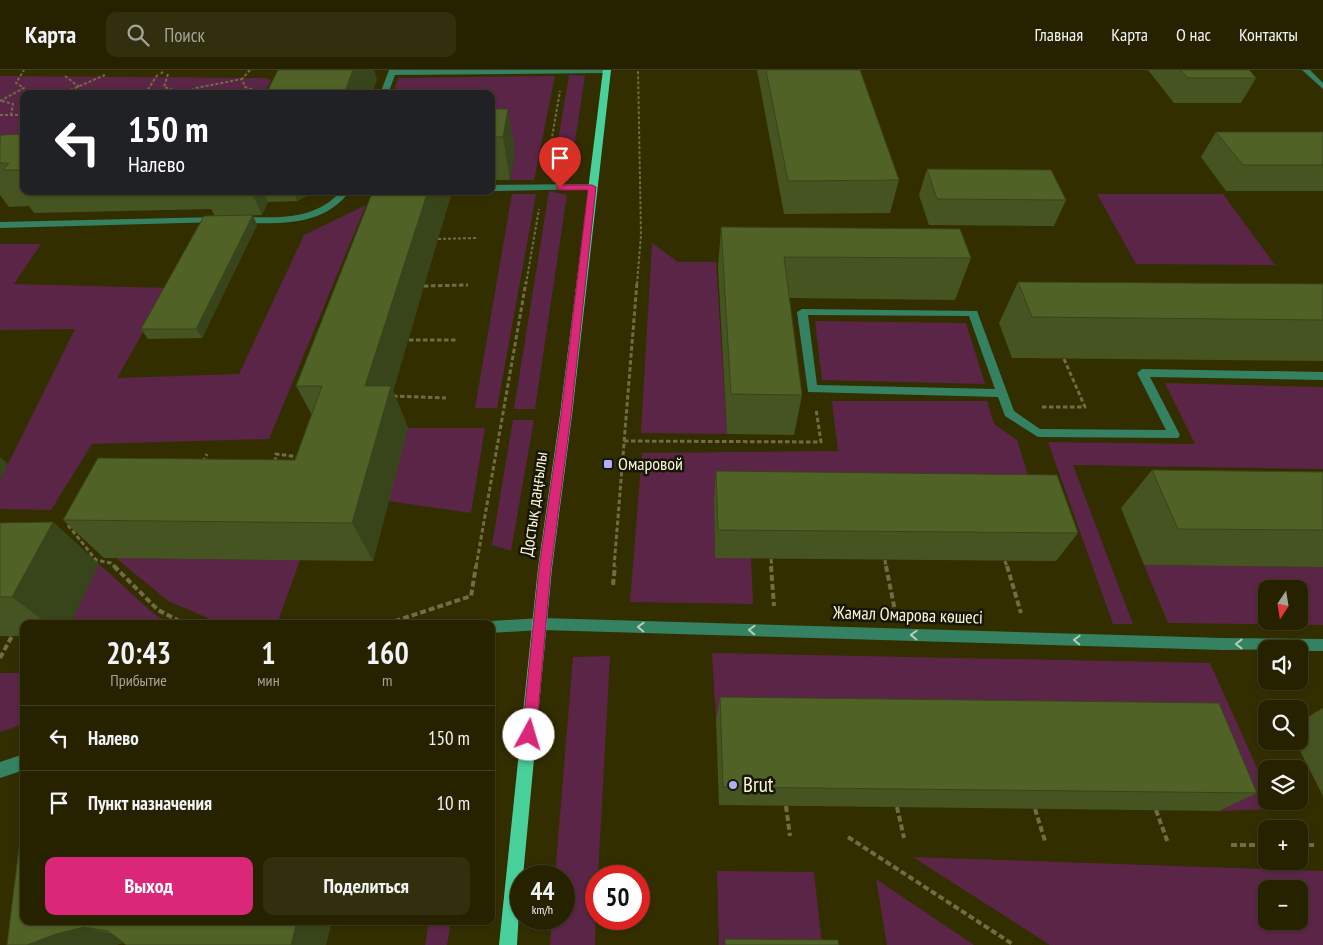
<!DOCTYPE html>
<html lang="ru">
<meta charset="utf-8">
<style>
body{margin:0;font-family:"PT Sans Narrow",sans-serif;background:#322f0f;color:#f1f3f6;height:100vh;display:flex;flex-direction:column;font-size:19px;white-space:nowrap}
*{box-sizing:border-box;margin:0}
p{font-size:16px;color:#a4a499}
.icon{flex:none;width:28px;height:28px;fill:none;stroke:currentColor;stroke-width:2;stroke-linecap:round;stroke-linejoin:round}
.map{position:relative;flex:1;overflow:hidden}
.sheet{position:absolute;left:20px;top:550px;width:475px;height:305px;display:flex;flex-direction:column;background:#262200;border-radius:10px;box-shadow:0 1px 4px #0004,0 0 0 1px #423f22}
.sheet>*{flex:none}
.guide{position:absolute;left:20px;top:20px;width:475px;height:105px;border-radius:10px;box-shadow:0 1px 4px #0004,0 0 0 1px #423f22;background:#202124;color:#fff;overflow:hidden}
.needle{width:32px;rotate:192deg}
.buttons{position:absolute;left:1258px;top:510px;display:grid;gap:10px}
.buttons a{display:grid;place-items:center;width:50px;height:50px;border-radius:10px;background:#262200;box-shadow:0 1px 4px #0004,0 0 0 1px #423f22;font-size:25px}
.speed{position:absolute;left:510px;top:795px;display:flex;gap:10px;font-size:25px;font-weight:700;text-align:center}
.speed>*{display:grid;place-content:center;width:65px;height:65px;border-radius:50%;background:#262200;box-shadow:0 1px 4px #0004,0 0 0 1px #423f22;line-height:1}
.speed small{font-size:12px;font-weight:400}
.speed .limit{border:8px solid #d22;background:#fff;color:#111}
.pin{position:absolute;display:grid;place-items:center;width:42px;height:42px;color:#fff;margin:-51px -21px;border-radius:50% 50% 50% 0;rotate:-45deg;box-shadow:0 0 5px #0007}
.pin .icon{rotate:45deg}
.me{position:absolute;width:55px;margin:-28px;rotate:6deg;stroke-linejoin:round;filter:drop-shadow(0 0 4px #0008)}
.turn{display:flex;align-items:center;gap:18px;height:105px;padding:0 25px;font-size:22px}
.turn .icon{width:65px;height:65px;stroke-width:2.5}
.turn b{display:block;font-size:35px;line-height:42px}
.eta{display:flex;justify-content:space-evenly;align-items:center;height:85px;text-align:center}
.eta b{font-size:30px;font-weight:600;line-height:35px}
.button{display:flex;gap:10px;margin-top:auto;padding:10px 25px}
.button a{flex:1;height:58px;border-radius:10px;background:#db2777;color:#fff;font-size:20px;font-weight:600;line-height:58px;text-align:center}
.button a+a{background:#322f0f;color:#f1f3f6}
ul{padding:0;list-style:none}
li{display:flex;align-items:center;gap:15px;height:65px;padding:0 25px;border-top:1px solid #423f22}
li div{flex:1}
li b{display:block;font-size:19px}
li em{font-style:normal}
header{display:flex;align-items:center;gap:30px;box-sizing:border-box;height:70px;padding:0 25px;background:#262200;border-bottom:1px solid #423f22}
header strong{font-size:24px}
nav{display:flex;gap:28px;margin-inline-start:auto;font-size:18px}
.search{width:350px;height:45px;background:#322f0f;display:flex;align-items:center;gap:12px;box-sizing:border-box;padding:0 18px;border-radius:10px;color:#a4a499;font-size:19px}
.map>svg:first-child{display:block}
</style>
<header>
<strong>Карта</strong>
<div class="search"><svg class="icon" aria-label="search" viewBox="0 0 24 24"><circle cx="10" cy="10" r="6"/><path d="M15 15l6 6"/></svg>Поиск</div>
<nav><a>Главная</a><a>Карта</a><a>О нас</a><a>Контакты</a></nav>
</header>
<div class="map">
<svg width="1323" height="875" viewBox="0 0 1323 875">
<rect width="100%" height="100%" fill="#332e00"/>
<path fill="#5a2547" fill-rule="evenodd" d="M 569,5 L 585,6 L 569,111 L 551,112 Z
M 0,6 L 265,8 L 271,10 L 264,24 L 24,24 L 24,79 L 0,79 Z
M 555,6 L 534,110 L 510,110 L 515,81 L 491,82 L 491,24 L 393,24 L 398,8 Z
M 549,121 L 567,125 L 535,339 L 514,339 Z
M 512,124 L 536,124 L 497,338 L 475,338 Z
M 1097,124 L 1223,124 L 1275,195 L 1136,194 Z
M 366,135 L 269,369 L 92,374 L 51,440 L 0,439 L 0,410 L 75,259 L 0,260 L 0,174 L 41,174 L 14,214 L 168,218 L 117,308 L 239,304 L 304,165 Z
M 652,173 L 678,192 L 716,192 L 727,364 L 641,363 Z
M 815,251 L 966,253 L 985,314 L 822,310 Z
M 1165,313 L 1323,317 L 1323,399 L 1073,395 L 1133,554 L 1113,554 L 1048,372 L 1195,374 Z
M 832,331 L 987,331 L 994,354 L 1017,370 L 1037,434 L 714,431 L 715,488 L 751,488 L 753,534 L 630,532 L 642,383 L 838,381 Z
M 513,350 L 534,350 L 511,481 L 492,475 Z
M 408,358 L 485,358 L 471,443 L 388,431 Z
M 116,488 L 300,490 L 277,554 L 222,554 L 168,531 Z
M 99,494 L 154,544 L 171,554 L 70,554 Z
M 1144,495 L 1323,497 L 1323,555 L 1168,553 ZM 1266,519 L 1299,519 L 1299,551 L 1266,551 Z
M 712,583 L 1210,593 L 1266,718 L 1266,731 L 1272,731 L 1276,739 L 1219,741 L 1185,655 L 716,650 Z
M 610,586 L 598,806 L 596,806 L 595,875 L 550,875 L 552,849 L 564,849 L 564,806 L 555,806 L 573,587 Z
M 0,603 L 24,603 L 24,654 L 0,662 Z
M 913,787 L 1323,801 L 1323,875 L 1050,875 ZM 1266,819 L 1299,819 L 1299,851 L 1266,851 Z
M 717,801 L 814,802 L 822,875 L 719,875 Z
M 876,809 L 974,875 L 887,875 Z
M 429,851 L 451,851 L 447,875 L 425,875 Z"/>
<g fill="none" stroke-linecap="round" stroke-linejoin="round">
<path stroke="#706c44" stroke-width="2" stroke-dasharray="3 2" stroke-linecap="butt" d="M 250,0 L 242,9 L 245,17 L 265,24
M 161,4 L 164,0
M 168,4 L 164,17 L 183,23
M 65,6 L 78,16 L 80,24
M 61,24 L 105,5
M 145,24 L 158,4
M 182,24 L 196,18 L 242,9
M 0,31 L 24,18 L 16,13 L 24,0
M 2,31 L 13,34 L 11,45
M 0,45 L 24,45
M 547,96 L 560,21
M 438,169 L 477,168
M 526,214 L 539,139
M 637,214 L 641,165 L 638,0"/>
<path stroke="#706c44" stroke-width="3" stroke-dasharray="4.5 2.5" stroke-linecap="butt" d="M 424,216 L 468,215
M 409,270 L 457,270
M 393,326 L 446,328
M 1042,337 L 1085,337 L 1064,289
M 624,371 L 821,372 L 816,339
M 203,392 L 207,384
M 275,392 L 276,384 L 299,387
M 68,455 L 96,490 L 111,493 L 115,497
M 771,489 L 772,497
M 885,490 L 886,497
M 1005,491 L 1007,497
M 476,497 L 526,212
M 614,497 L 637,212"/>
<path stroke="#706c44" stroke-width="4" stroke-dasharray="6 3" stroke-linecap="butt" d="M 114,496 L 158,540 L 185,554
M 771,496 L 774,536
M 886,496 L 895,541
M 1007,496 L 1021,543
M 613,515 L 615,496
M 386,554 L 471,526 L 476,496
M 0,588 L 12,566
M 786,736 L 790,766
M 897,737 L 904,768
M 1035,739 L 1045,771
M 1156,740 L 1168,773
M 848,767 L 1014,875
M 1231,775 L 1266,775
M 1299,775 L 1317,775"/>
<path fill="#348262" fill-rule="evenodd" d="M 389,0 L 610,0 L 611,1 L 607,3 L 395,5 L 388,24 L 380,24 Z
M 1302,0 L 1310,0 L 1323,13 L 1323,19 Z
M 592,114 L 596,117 L 595,119 L 491,121 L 491,115 Z
M 341,121 L 350,121 C 322,158 279,153 237,153 L 232,150 L 237,147 C 275,147 314,152 341,121 Z
M 217,147 L 220,148 L 220,152 L 0,158 L 0,152 Z
M 802,239 L 977,241 L 1014,341 L 1040,359 L 1166,360 L 1137,303 L 1142,299 L 1323,302 L 1323,310 L 1150,307 L 1180,365 L 1178,368 L 1038,367 L 1005,346 L 998,327 L 808,322 L 797,242 ZM 808,245 L 969,246 L 995,319 L 817,315 Z
M 541,548 L 1223,568 L 1323,569 L 1323,581 L 1299,581 L 1299,579 L 1223,580 L 541,560 L 491,563 L 491,554 L 486,554 L 491,551 Z
M 24,684 L 24,700 L 0,708 L 0,692 Z"/>
<path fill="#4ad09b" fill-rule="evenodd" d="M 603,0 L 611,0 L 572,345 L 552,498 L 523,806 L 521,806 L 517,875 L 499,875 L 538,498 L 560,345 Z"/>
</g>
<path fill="#455421" d="M 757,0 L 860,0 L 899,110 L 890,143 L 784,144 Z
M 1148,0 L 1249,0 L 1256,8 L 1241,33 L 1174,33 Z
M 491,39 L 515,81 L 510,110 L 491,110 Z
M 1216,62 L 1323,62 L 1323,121 L 1226,121 L 1201,87 Z
M 24,64 L 24,121 L 317,121 L 297,131 L 268,132 L 262,145 L 215,146 L 211,139 L 34,143 L 29,136 L 9,137 L 0,125 L 0,67 Z
M 927,99 L 1066,130 L 1054,156 L 929,155 L 919,125 Z
M 373,121 L 452,121 L 393,321 L 408,358 L 373,491 L 104,488 L 63,450 L 295,390 L 312,345 L 296,316 Z
M 257,155 L 202,268 L 148,269 L 141,259 Z
M 721,157 L 971,188 L 955,230 L 789,228 L 802,325 L 794,365 L 727,364 L 718,198 Z
M 1018,212 L 1323,214 L 1323,291 L 1012,288 L 999,253 Z
M 1152,400 L 1323,402 L 1323,497 L 1144,495 L 1121,438 Z
M 716,401 L 1078,463 L 1056,491 L 715,488 L 714,431 Z
M 53,452 L 99,494 L 70,554 L 24,554 L 24,566 L 0,566 L 0,453 Z
M 720,627 L 1257,723 L 1219,741 L 719,735 L 716,650 Z
M 1323,638 L 1323,726 L 1295,671 L 1299,671 L 1299,652 Z
M 22,754 L 124,873 L 115,875 L 7,875 Z"/>
<path fill="#38451b" d="M 353,0 L 374,0 L 377,10 L 372,24 L 344,24 Z
M 508,39 L 515,81 L 510,110 L 503,67 Z
M 251,121 L 263,121 L 268,132 L 262,145 Z
M 293,121 L 317,121 L 297,131 Z
M 428,121 L 452,121 L 393,321 L 408,358 L 373,491 L 352,453 L 365,316 Z
M 253,145 L 257,155 L 202,268 L 196,259 Z
M 0,387 L 8,394 L 0,410 Z
M 53,452 L 99,494 L 70,554 L 48,554 L 12,527 Z
M 297,851 L 332,851 L 326,875 L 291,875 Z
M 84,857 L 135,870 L 115,875 L 27,875 L 56,864 Z"/>
<path fill="#506226" stroke="#38451b" d="M 278,0 L 353,0 L 344,24 L 266,24 Z
M 766,0 L 860,0 L 899,110 L 788,111 Z
M 1180,0 L 1249,0 L 1256,8 L 1188,8 Z
M 491,39 L 508,39 L 503,67 L 491,67 Z
M 1216,62 L 1323,62 L 1323,95 L 1243,95 Z
M 24,64 L 24,100 L 3,100 L 9,93 L 0,93 L 0,67 L 2,65 Z
M 927,99 L 1051,100 L 1066,130 L 937,129 Z
M 373,121 L 428,121 L 365,316 L 391,316 L 352,453 L 63,450 L 98,388 L 295,390 L 322,316 L 296,316 Z
M 253,145 L 196,259 L 141,259 L 204,146 Z
M 721,157 L 960,159 L 971,188 L 784,187 L 802,325 L 731,324 Z
M 1018,212 L 1323,214 L 1323,250 L 1032,247 Z
M 1152,400 L 1323,402 L 1323,460 L 1178,459 Z
M 716,401 L 1057,405 L 1078,463 L 718,460 Z
M 53,452 L 12,527 L 0,527 L 0,453 Z
M 720,627 L 1219,633 L 1257,723 L 723,717 Z
M 24,753 L 24,851 L 297,851 L 291,875 L 126,875 L 108,861 L 84,857 L 56,864 L 27,875 L 7,875 L 22,754 Z
M 725,869 L 838,870 L 839,875 L 725,875 Z"/>
<defs><path id="oneway-chevron" d="M-2-3.5L2.5 0L-2 3.5" fill="none" stroke-width="1.6" stroke-linecap="round" stroke-linejoin="round" transform="scale(1.25)"/></defs>
<g stroke="#b3cdb2">
<use href="#oneway-chevron" transform="translate(641 557) rotate(-178)"/>
<use href="#oneway-chevron" transform="translate(752 560) rotate(-178)"/>
<use href="#oneway-chevron" transform="translate(914 565) rotate(-178)"/>
<use href="#oneway-chevron" transform="translate(1077 570) rotate(-178)"/>
<use href="#oneway-chevron" transform="translate(1239 574) rotate(-180)"/>
</g>
<path fill="#db2777" stroke="#8e194d" d="M 592,115 L 596,117 L 571,345 L 551,498 L 536,665 L 534,670 L 529,672 L 525,670 L 522,665 L 539,498 L 561,345 L 588,120 L 560,120 L 556,118 L 560,115 Z"/>
<g fill="#aeaefb" stroke="#181604" stroke-width="2">
<rect x="603" y="389" width="10" height="10" rx="2.5"/>
<circle cx="733" cy="715" r="5"/>
</g>
<g text-anchor="middle" stroke-width="5" stroke-linejoin="round" paint-order="stroke">
<g font-size="18" fill="#f8f6dd" stroke="#181604" text-anchor="start">
<text x="618" y="400">Омаровой</text>
</g>
<g font-size="18" fill="#f8f6dd" stroke="#181604">
<text transform="translate(534 434) rotate(-82)" y="6">Достық даңғылы</text>
<text transform="translate(908 545) rotate(2)" y="6">Жамал Омарова көшесі</text>
</g>
<g font-size="21" fill="#f8f6dd" stroke="#181604" text-anchor="start">
<text x="743" y="722">Brut</text>
</g>
</g>
</svg>
<div class="buttons">
<a><svg class="needle" viewBox="-14 -14 28 28"><path d="M0-13l5 13h-10z" fill="#e53935"/><path d="M0 13l5-13h-10z" fill="#a4a499"/></svg></a>
<a><svg class="icon" aria-label="sound" viewBox="0 0 24 24"><path d="M4 9h4l5-4v14l-5-4H4zM17 9q2 3 0 6"/></svg></a>
<a><svg class="icon" aria-label="search" viewBox="0 0 24 24"><circle cx="10" cy="10" r="6"/><path d="M15 15l6 6"/></svg></a>
<a><svg class="icon" aria-label="layers" viewBox="0 0 24 24"><path d="M12 4l9 5-9 5-9-5zM3 14l9 5 9-5"/></svg></a>
<a>+</a>
<a>−</a>
</div>
<div class="speed"><div>44<small>km/h</small></div><div class="limit">50</div></div>
<div class="pin" style="left:560px;top:118px;background:#d93025"><svg class="icon" aria-label="arrive" viewBox="0 0 24 24"><path d="M6 21V4h12l-3 4 3 4H6"/></svg></div>
<svg class="me" style="left:529px;top:665px" viewBox="-20 -20 40 40"><circle r="19" fill="#fff"/><path d="M0-13L10 11 0 6-10 11z" fill="#db2777"/></svg>
<div class="guide">
<div class="turn"><svg class="icon" aria-label="left" viewBox="0 0 24 24"><path d="M17 20v-9H6M10 6l-5 5 5 5"/></svg><div><b>150 m</b>Налево</div></div>
</div>
<section class="sheet">
<div class="eta">
<div><b>20:43</b><p>Прибытие</p></div>
<div><b>1</b><p>мин</p></div>
<div><b>160</b><p>m</p></div>
</div>
<ul>
<li><svg class="icon" aria-label="left" viewBox="0 0 24 24"><path d="M17 20v-9H6M10 6l-5 5 5 5"/></svg><div><b>Налево</b></div><em>150 m</em></li>
<li><svg class="icon" aria-label="arrive" viewBox="0 0 24 24"><path d="M6 21V4h12l-3 4 3 4H6"/></svg><div><b>Пункт назначения</b></div><em>10 m</em></li>
</ul>
<div class="button"><a>Выход</a><a>Поделиться</a></div>
</section>
</div>
